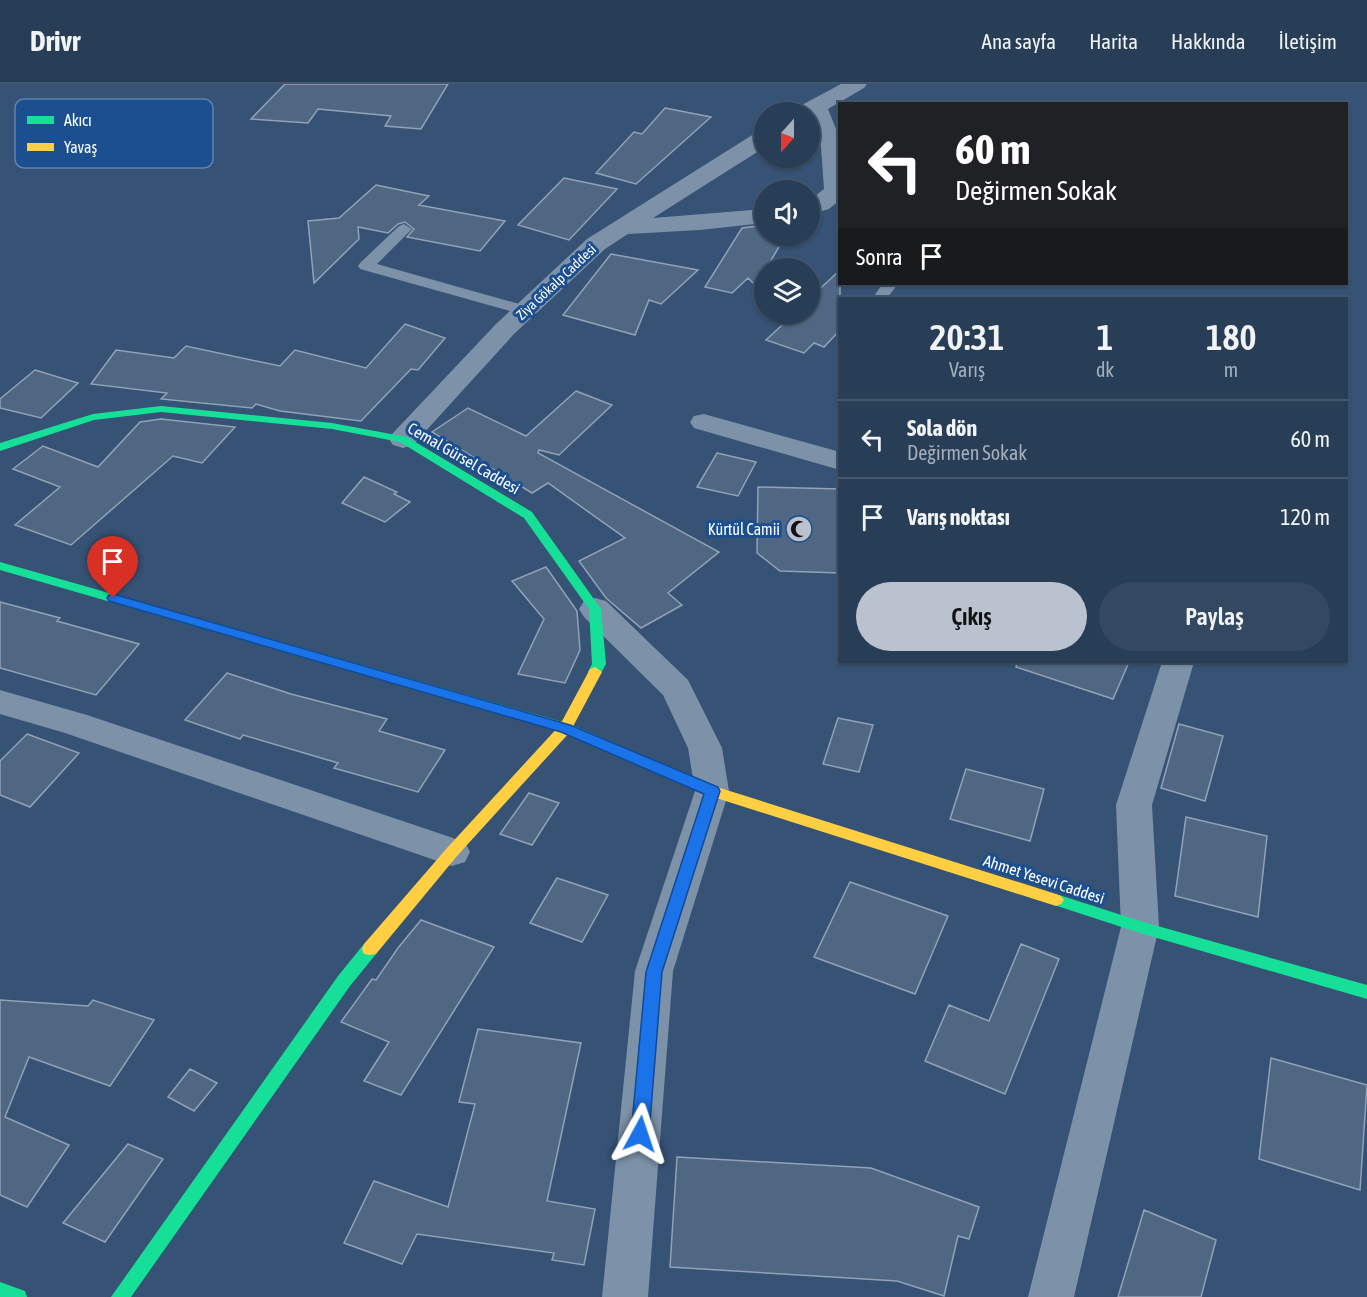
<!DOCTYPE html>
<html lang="tr">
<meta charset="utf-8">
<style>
body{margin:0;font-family:"Asap Condensed",sans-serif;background:#344961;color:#f1f3f6;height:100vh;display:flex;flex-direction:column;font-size:22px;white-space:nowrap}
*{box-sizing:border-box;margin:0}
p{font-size:20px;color:#a5aeba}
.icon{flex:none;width:33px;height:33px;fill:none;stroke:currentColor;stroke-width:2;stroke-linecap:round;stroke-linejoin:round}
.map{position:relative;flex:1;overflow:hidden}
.drawer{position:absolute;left:838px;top:213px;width:510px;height:366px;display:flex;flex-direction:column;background:#283e57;border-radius:0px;box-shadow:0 2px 4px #0004,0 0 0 2px #44576d}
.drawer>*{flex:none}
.guide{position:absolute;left:838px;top:18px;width:510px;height:183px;border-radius:0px;box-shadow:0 2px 4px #0004,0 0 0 2px #44576d;background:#202124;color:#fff;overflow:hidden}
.needle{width:39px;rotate:201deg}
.controls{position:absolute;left:754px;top:18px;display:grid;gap:12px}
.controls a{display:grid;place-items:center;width:66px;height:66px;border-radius:50%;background:#283e57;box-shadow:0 2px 4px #0004,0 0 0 2px #44576d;font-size:30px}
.pin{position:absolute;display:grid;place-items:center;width:51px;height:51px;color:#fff;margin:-62px -26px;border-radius:50% 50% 50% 0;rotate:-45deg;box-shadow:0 0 6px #0007}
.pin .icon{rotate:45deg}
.me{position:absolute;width:66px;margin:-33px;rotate:5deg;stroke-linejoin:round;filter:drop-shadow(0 0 4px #0008)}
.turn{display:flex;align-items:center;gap:21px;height:126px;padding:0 18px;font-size:27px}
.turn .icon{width:78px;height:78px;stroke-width:2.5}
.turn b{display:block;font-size:42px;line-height:51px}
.then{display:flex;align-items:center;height:57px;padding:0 18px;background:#0003;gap:12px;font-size:22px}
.eta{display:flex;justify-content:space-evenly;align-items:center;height:102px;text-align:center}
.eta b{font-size:36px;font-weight:600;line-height:42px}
.primary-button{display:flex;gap:12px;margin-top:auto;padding:12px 18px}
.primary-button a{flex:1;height:69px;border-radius:36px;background:#b9c2ce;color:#111;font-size:24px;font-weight:600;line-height:69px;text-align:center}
.primary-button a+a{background:#344961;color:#f1f3f6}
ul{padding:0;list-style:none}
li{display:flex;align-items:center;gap:18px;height:78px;padding:0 18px;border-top:2px solid #44576d}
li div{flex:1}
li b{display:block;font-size:22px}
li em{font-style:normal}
header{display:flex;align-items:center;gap:36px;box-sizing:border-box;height:84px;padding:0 30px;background:#283e57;border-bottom:2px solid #44576d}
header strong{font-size:28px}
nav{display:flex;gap:33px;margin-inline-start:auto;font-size:21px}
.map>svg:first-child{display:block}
</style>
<header>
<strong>Drivr</strong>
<nav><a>Ana sayfa</a><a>Harita</a><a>Hakkında</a><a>İletişim</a></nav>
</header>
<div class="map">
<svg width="1367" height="1213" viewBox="0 0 1367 1213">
<rect width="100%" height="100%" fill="#365274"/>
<path fill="#506783" stroke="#92a2b6" stroke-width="1.5" d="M 285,0 L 448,0 L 421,45 L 385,42 L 391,32 L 318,25 L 308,39 L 251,35 Z
M 665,24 L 711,33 L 636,100 L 596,89 L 634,48 L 642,50 Z
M 564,94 L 617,105 L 569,156 L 518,141 Z
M 376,101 L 429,112 L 419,121 L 505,137 L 480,167 L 407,153 L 414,145 L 405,138 L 398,140 L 388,149 L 358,143 L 359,155 L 314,199 L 308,137 L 339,134 Z
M 765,141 L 765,153 L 783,156 L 756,202 L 748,194 L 732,209 L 705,203 L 742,144 Z
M 611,170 L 698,186 L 661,220 L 649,216 L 635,251 L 563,231 Z
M 840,186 L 840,246 L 824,263 L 814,259 L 804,269 L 766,256 L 794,230 L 810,230 L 810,214 Z
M 405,240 L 445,254 L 418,286 L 411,285 L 361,337 L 280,327 L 256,320 L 252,324 L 161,315 L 167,309 L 91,300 L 116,266 L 174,274 L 186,262 L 280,282 L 295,266 L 366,284 Z
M 35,286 L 78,299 L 41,334 L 0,324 L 0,315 Z
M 576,307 L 612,321 L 559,371 L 539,366 L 538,369 L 719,468 L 668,509 L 682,521 L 641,544 L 606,514 L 579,477 L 625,454 L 548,399 L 532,409 L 432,348 L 468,324 L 526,352 Z
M 161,335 L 235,343 L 202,379 L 173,372 L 71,461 L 15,441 L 60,403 L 13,385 L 43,362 L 98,383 L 140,338 Z
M 717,369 L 756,378 L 738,412 L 697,403 Z
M 364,393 L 397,408 L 394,410 L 410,418 L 385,438 L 342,419 Z
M 758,403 L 840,405 L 840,489 L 780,487 L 757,469 Z
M 546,483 L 577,527 L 580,566 L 565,599 L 518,590 L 544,535 L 512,497 Z
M 0,518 L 60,534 L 57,537 L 139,560 L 96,611 L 0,584 Z
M 1017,578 L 1129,578 L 1113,615 L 1016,583 Z
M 227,589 L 291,610 L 387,635 L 379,647 L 445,666 L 418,708 L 334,684 L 338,679 L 243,651 L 240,655 L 185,636 Z
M 838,634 L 873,641 L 859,688 L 823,680 Z
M 1179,640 L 1223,652 L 1205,717 L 1161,704 Z
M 27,650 L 79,669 L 30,723 L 0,711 L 0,677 Z
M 966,685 L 1044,705 L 1030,757 L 950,735 Z
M 529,709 L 559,719 L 532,761 L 500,750 Z
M 1186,733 L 1267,752 L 1258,833 L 1175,812 Z
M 557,794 L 608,811 L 582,858 L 530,839 Z
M 850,798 L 948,832 L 915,910 L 814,873 Z
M 421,836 L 494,863 L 401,1011 L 364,997 L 389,958 L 341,938 L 372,895 L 376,896 L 398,864 Z
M 1021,860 L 1059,875 L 1005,1010 L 925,977 L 949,921 L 989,937 Z
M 0,916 L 88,922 L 93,916 L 154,936 L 110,1002 L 29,973 L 5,1033 L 69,1061 L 27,1123 L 0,1111 Z
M 478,945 L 581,959 L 547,1117 L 595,1125 L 584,1181 L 552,1176 L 554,1169 L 417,1150 L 402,1180 L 344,1159 L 374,1097 L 448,1123 L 475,1020 L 459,1018 Z
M 1271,974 L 1367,1001 L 1360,1106 L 1259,1075 Z
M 190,985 L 217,999 L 194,1027 L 168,1013 Z
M 128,1060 L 163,1075 L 105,1158 L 63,1139 Z
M 677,1073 L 871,1084 L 979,1123 L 969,1155 L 958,1152 L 944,1212 L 897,1197 L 670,1183 Z
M 1144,1126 L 1216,1156 L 1201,1213 L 1118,1213 Z"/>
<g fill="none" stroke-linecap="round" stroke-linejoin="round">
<path fill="#7d92a8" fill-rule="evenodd" d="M 404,140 L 412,145 L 377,180 L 530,223 L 532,226 L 524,231 L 360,185 L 358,182 L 360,179 L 399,142 Z
M 882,200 L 898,200 L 887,214 L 873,214 Z"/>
<path fill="#7d92a8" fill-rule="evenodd" d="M 841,0 L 867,0 L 864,4 L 828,25 L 840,55 L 840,116 L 829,125 L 810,130 L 810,116 L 824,105 L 821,63 L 810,28 L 795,28 L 798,23 Z
M 765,46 L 765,63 L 653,134 L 765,125 L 765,139 L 700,146 L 628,150 L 605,165 L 514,250 L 413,361 L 403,364 L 393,361 L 389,355 L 393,349 L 496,240 L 587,155 L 757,48 Z
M 704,330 L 840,368 L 840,386 L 694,344 L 690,338 L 694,332 Z
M 595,514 L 606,517 L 688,596 L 722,664 L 729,707 L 673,887 L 648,1213 L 602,1213 L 635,887 L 695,707 L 688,664 L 663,611 L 584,533 L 579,525 L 584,517 Z
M 1162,578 L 1194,578 L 1152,721 L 1159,843 L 1074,1213 L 1028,1213 L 1121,843 L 1116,721 Z
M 0,606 L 87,631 L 465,758 L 470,768 L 465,778 L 452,782 L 65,649 L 0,630 Z"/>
<path fill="#16e098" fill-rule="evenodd" d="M 161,322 L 332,339 L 407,353 L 532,428 L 601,525 L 606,580 L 600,591 L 595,593 L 588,588 L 592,580 L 589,525 L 524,434 L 400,358 L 332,345 L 161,328 L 94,336 L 0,367 L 0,359 L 93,330 Z
M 0,478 L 570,640 L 674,685 L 676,689 L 674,693 L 669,694 L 561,648 L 0,486 Z
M 1056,810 L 1140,837 L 1367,901 L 1367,915 L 1140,849 L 1051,820 L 1048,816 L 1051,812 Z
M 370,859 L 376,860 L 378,865 L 376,870 L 350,902 L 131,1213 L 111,1213 L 338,892 L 364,860 Z
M 0,1198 L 25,1207 L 27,1213 L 0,1213 Z"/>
<path fill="#ffcf43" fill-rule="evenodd" d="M 595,583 L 602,588 L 570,648 L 457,772 L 376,870 L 370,871 L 364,870 L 362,865 L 364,860 L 447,764 L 560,641 L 590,585 Z
M 669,684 L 717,703 L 1056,810 L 1061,812 L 1064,816 L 1061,820 L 1056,822 L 707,711 L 664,693 L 662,689 L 664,685 Z"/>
</g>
<path fill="#1a73e8" stroke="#114b97" stroke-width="1.5" d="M 113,510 L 570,641 L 718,703 L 720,707 L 662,888 L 649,1050 L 646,1056 L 640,1058 L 634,1056 L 631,1050 L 646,888 L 704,710 L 561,648 L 109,517 L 107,514 L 109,511 Z"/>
<defs>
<symbol id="mosque-disc" viewBox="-11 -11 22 22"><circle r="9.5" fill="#b9c2ce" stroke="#1b4f8f"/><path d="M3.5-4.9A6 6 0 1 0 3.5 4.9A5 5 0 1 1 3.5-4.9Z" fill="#111"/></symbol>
</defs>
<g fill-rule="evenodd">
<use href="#mosque-disc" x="784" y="430" width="30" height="30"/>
</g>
<g text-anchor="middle" stroke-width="6" stroke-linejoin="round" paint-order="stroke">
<g font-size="14" fill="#fff" stroke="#1b4f8f">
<text transform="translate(556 198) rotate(-43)" y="5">Ziya Gökalp Caddesi</text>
</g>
<g font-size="16" fill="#fff" stroke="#1b4f8f">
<text transform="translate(464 374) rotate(30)" y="6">Cemal Gürsel Caddesi</text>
<text transform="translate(1044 795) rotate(18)" y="6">Ahmet Yesevi Caddesi</text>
</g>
<g font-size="16" fill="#fff" stroke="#1b4f8f" text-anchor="end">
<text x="780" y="451">Kürtül Camii</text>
</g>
</g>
<rect x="15" y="15" width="198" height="69" rx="9" fill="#1b4f8f" stroke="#5f84b1" stroke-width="1.5"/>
<rect x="27" y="32" width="27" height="8" fill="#16e098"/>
<rect x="27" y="59" width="27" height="8" fill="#ffcf43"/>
<g font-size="16" fill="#fff">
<text x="64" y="42">Akıcı</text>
<text x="64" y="69">Yavaş</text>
</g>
</svg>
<div class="controls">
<a><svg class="needle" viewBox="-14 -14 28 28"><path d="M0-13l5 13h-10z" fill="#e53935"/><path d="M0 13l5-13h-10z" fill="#a5aeba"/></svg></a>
<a><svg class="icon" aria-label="sound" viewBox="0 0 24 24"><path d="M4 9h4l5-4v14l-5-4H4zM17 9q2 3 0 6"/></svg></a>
<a><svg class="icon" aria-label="layers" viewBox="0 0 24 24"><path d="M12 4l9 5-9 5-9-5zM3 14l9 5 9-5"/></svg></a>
</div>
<div class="pin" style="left:113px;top:514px;background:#d93025"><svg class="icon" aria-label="arrive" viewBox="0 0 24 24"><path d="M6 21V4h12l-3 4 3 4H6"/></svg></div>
<svg class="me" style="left:640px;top:1050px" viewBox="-20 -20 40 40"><path d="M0-17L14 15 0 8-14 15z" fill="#1a73e8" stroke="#fff" stroke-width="4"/></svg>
<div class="guide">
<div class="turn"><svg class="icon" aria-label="left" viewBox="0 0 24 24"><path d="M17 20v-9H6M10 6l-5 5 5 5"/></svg><div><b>60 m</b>Değirmen Sokak</div></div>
<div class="then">Sonra<svg class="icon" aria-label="arrive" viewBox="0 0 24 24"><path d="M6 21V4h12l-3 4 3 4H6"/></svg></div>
</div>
<section class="drawer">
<div class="eta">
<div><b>20:31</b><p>Varış</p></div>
<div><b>1</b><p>dk</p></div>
<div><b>180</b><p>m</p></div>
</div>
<ul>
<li><svg class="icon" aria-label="left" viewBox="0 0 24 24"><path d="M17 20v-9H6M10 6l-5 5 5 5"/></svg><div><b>Sola dön</b><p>Değirmen Sokak</p></div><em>60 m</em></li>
<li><svg class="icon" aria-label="arrive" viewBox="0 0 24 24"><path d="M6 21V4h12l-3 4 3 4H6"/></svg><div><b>Varış noktası</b></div><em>120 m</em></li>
</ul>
<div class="primary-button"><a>Çıkış</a><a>Paylaş</a></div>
</section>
</div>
